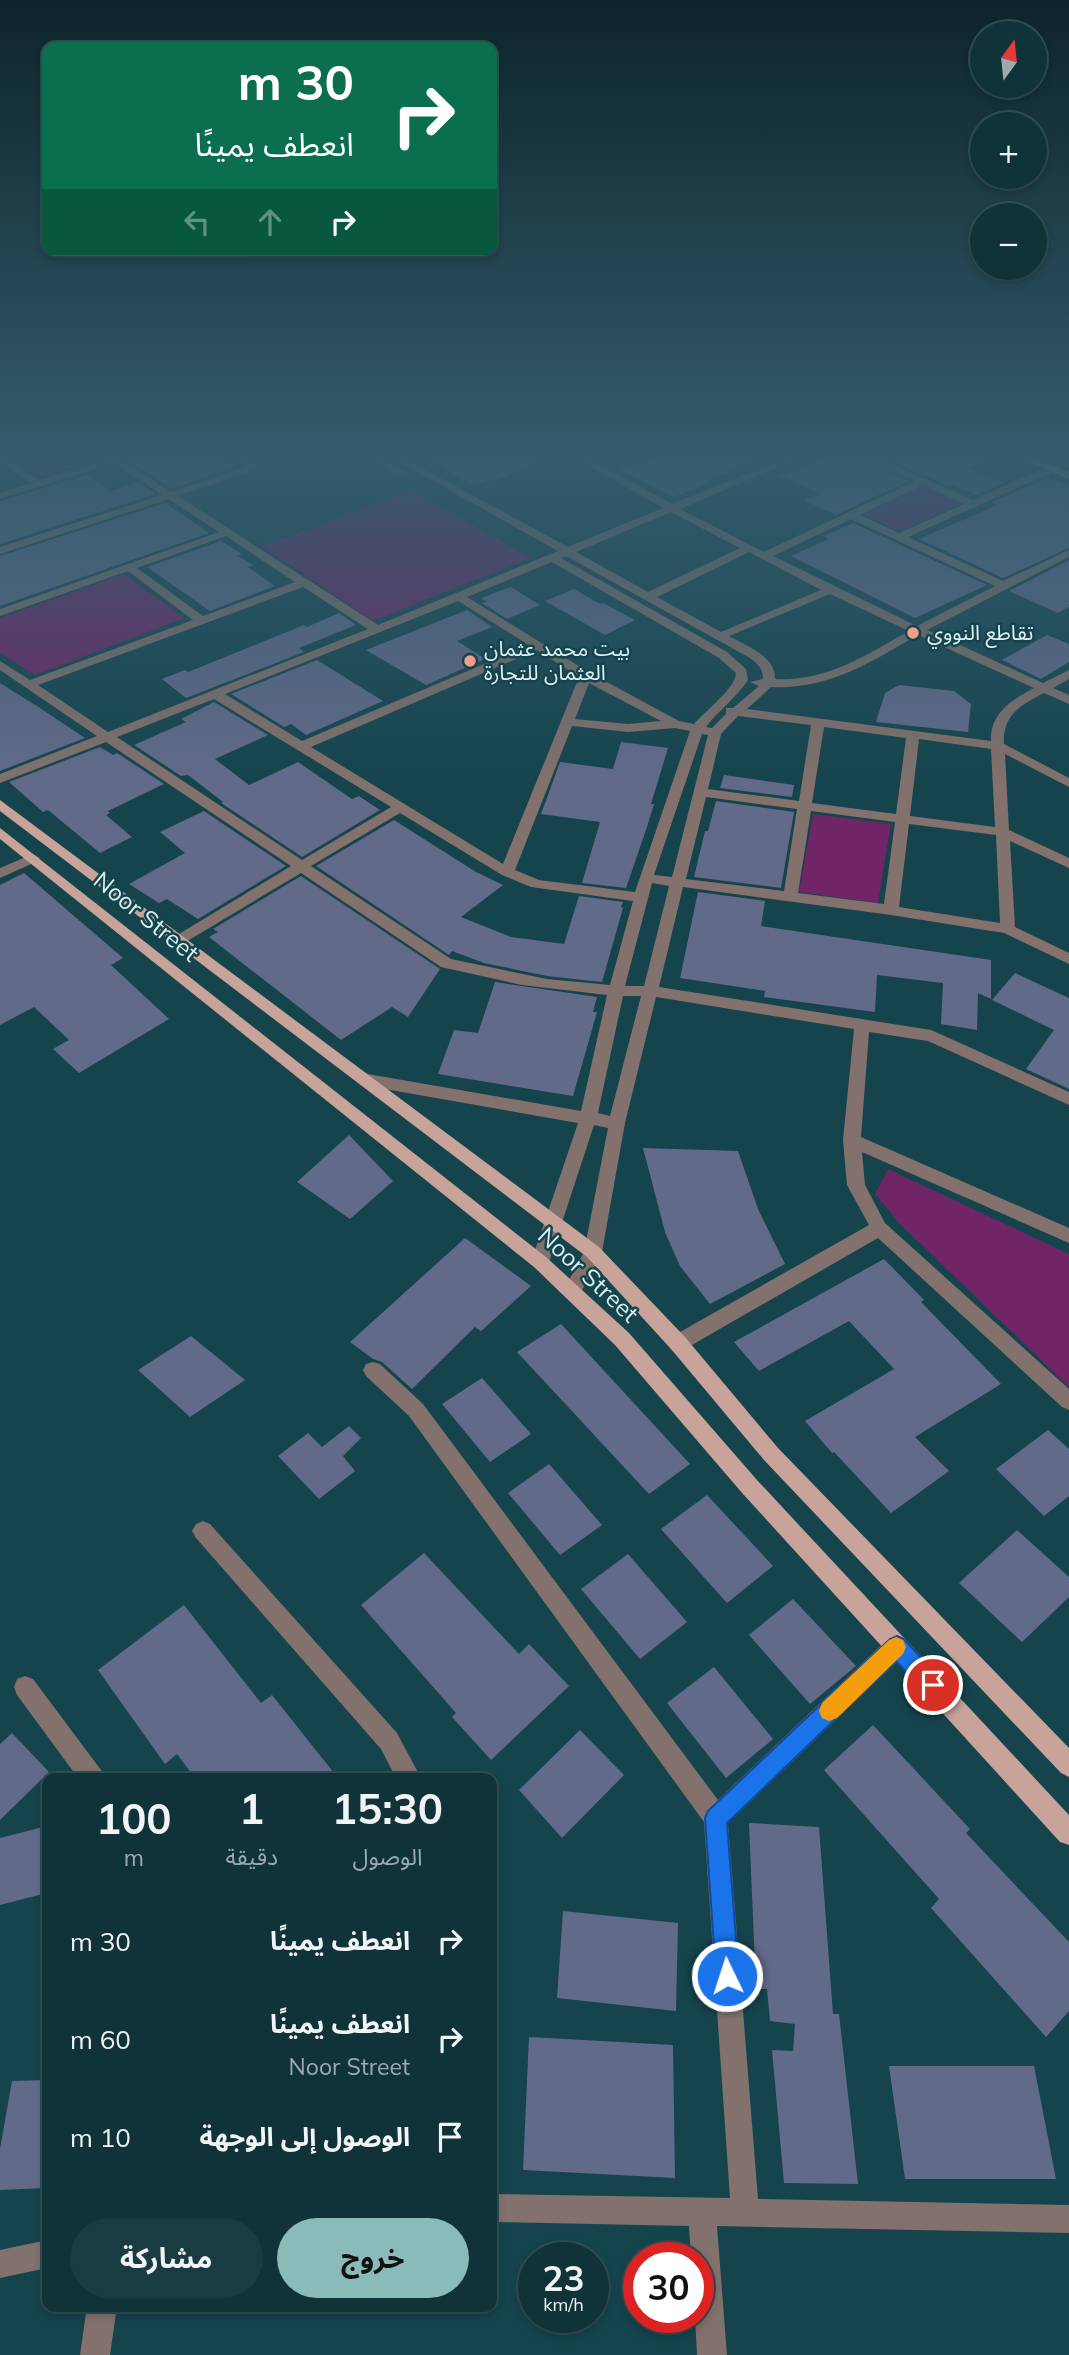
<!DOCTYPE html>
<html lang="ar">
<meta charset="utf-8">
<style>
body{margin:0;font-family:Mulish,"Noto Sans Arabic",sans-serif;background:#193b42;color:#f1f3f6;direction:rtl;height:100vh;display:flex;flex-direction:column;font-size:26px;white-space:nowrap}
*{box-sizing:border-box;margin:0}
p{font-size:23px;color:#9caaaf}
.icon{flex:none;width:38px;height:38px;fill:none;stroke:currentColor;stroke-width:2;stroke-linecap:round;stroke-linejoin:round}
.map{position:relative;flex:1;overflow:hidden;direction:ltr}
.details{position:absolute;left:42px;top:1773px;width:455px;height:539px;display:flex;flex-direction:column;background:#10333a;border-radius:14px;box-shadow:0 4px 10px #0003,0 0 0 2px #304e54;direction:rtl}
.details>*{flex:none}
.banner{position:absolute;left:42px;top:42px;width:455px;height:214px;border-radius:14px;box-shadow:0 4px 10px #0003,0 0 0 2px #304e54;direction:rtl;background:#0b6e4f;color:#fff;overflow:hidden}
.needle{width:46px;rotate:15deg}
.buttons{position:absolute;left:970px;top:21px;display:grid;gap:14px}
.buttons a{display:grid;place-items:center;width:77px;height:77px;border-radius:50%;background:#10333a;box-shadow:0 4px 10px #0003,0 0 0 2px #304e54;font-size:35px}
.speed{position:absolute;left:518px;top:2242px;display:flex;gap:14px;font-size:35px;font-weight:700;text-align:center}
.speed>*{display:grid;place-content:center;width:91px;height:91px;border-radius:50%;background:#10333a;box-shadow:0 4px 10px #0003,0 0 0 2px #304e54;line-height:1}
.speed small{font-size:18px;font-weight:400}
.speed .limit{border:10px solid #d22;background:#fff;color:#111}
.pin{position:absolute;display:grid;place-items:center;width:60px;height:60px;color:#fff;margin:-30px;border:4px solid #fff;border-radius:50%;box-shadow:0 2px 7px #0007}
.me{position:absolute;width:77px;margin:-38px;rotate:356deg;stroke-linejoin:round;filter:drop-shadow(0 0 5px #0008)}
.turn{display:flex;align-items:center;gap:24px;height:147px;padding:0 28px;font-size:32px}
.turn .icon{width:91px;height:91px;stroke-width:2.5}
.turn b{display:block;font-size:49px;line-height:60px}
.lanes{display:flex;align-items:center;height:66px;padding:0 28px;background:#0003;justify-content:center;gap:35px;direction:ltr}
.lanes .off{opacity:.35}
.eta{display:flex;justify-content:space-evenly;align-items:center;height:119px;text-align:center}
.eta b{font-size:42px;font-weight:700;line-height:49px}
.button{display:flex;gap:14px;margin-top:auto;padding:14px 28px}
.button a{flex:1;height:80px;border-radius:42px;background:#8bbbb9;color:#111;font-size:28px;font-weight:700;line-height:80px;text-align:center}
.button a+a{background:#193b42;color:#f1f3f6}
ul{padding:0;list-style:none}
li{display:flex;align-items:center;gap:21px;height:98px;padding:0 28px}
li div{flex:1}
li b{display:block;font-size:26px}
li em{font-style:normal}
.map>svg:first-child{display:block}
</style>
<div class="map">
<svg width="1069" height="2355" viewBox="0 0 1069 2355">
<rect width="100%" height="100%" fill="#15444d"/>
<path fill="#702566" d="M 10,455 L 91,455 L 98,459 L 41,477 Z
M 925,485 L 962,503 L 901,531 L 863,514 Z
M 412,491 L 531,558 L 373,621 L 262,546 Z
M 124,574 L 185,618 L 35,675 L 0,653 L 0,618 Z
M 813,814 L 891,824 L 878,903 L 799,892 Z
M 888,1169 L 1069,1254 L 1069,1387 L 900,1224 L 875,1194 Z"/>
<path fill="#626a8a" d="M 120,455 L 217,455 L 235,466 L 171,489 Z
M 420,455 L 553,455 L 553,457 L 495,481 L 491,479 L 473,485 Z
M 662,455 L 771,455 L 771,456 L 705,481 L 709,483 L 674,497 L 619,469 Z
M 829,455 L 858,455 L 909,481 L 836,515 L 804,500 L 820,494 L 779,475 Z
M 877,455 L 1003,455 L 970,469 L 1004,483 L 977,495 L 953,485 L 949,486 Z
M 88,475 L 111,491 L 138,482 L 156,494 L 0,544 L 0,501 Z
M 1048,478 L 1069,486 L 1069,548 L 1003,578 L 919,539 L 997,505 L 992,502 Z
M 165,503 L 209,533 L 0,606 L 0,556 Z
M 853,523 L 987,585 L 915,618 L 791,556 L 829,539 L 824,536 Z
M 221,541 L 242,554 L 238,556 L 253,565 L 248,567 L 275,586 L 210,611 L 147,567 Z
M 1069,560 L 1069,607 L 1058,613 L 1009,591 Z
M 511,587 L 540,605 L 507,619 L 482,603 L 487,602 L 481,598 Z
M 574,589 L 600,604 L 603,603 L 635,620 L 605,635 L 545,601 Z
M 467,610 L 492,627 L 457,641 L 485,659 L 426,685 L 366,650 Z
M 339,613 L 356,625 L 299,648 L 304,652 L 186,698 L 162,679 L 185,670 L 188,672 L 304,625 L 307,627 Z
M 1047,635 L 1069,644 L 1069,662 L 1041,679 L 1002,660 Z
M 317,660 L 383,701 L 306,735 L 291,724 L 284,727 L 231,694 Z
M 0,683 L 40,708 L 85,738 L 0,771 Z
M 899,685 L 954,691 L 971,704 L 968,732 L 876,722 L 885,693 Z
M 214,702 L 268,735 L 215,759 L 249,785 L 298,762 L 352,799 L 359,796 L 380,810 L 302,857 L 221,803 L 223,802 L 188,775 L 181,776 L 134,745 L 186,722 L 181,719 Z
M 621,742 L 668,748 L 651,804 L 654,804 L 647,827 L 626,888 L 582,883 L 600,822 L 541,814 L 560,762 L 613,769 Z
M 100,747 L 113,755 L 117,753 L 164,784 L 108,811 L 110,813 L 106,815 L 132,837 L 100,853 L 48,810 L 43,812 L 9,782 Z
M 724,775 L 794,785 L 792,797 L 720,788 Z
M 716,801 L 794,812 L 781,888 L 694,877 L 705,831 L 708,831 Z
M 204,811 L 286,866 L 198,919 L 167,899 L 159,903 L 129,884 L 185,853 L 160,832 Z
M 394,820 L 476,872 L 503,885 L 461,917 L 511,937 L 564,944 L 579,896 L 623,902 L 621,907 L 623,908 L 602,982 L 547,976 L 484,963 L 452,951 L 449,955 L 316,866 Z
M 24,873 L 123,958 L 111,965 L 169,1019 L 79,1073 L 53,1049 L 69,1040 L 34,1007 L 0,1025 L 0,885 Z
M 301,876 L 440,969 L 408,1017 L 392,1007 L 341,1040 L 209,937 L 218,932 L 213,929 Z
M 698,892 L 765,901 L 761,926 L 991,960 L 991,999 L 978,993 L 977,1030 L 941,1024 L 943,983 L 877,975 L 875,1012 L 764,997 L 765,991 L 680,978 Z
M 1015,973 L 1069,998 L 1069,1089 L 1026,1069 L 1054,1030 L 992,1000 Z
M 495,982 L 597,997 L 593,1012 L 597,1012 L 573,1096 L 438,1074 L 454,1030 L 478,1033 Z
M 349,1135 L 393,1181 L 350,1219 L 297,1182 Z
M 643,1148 L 738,1151 L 758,1209 L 785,1264 L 710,1304 L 680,1266 L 665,1232 Z
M 465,1238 L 531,1286 L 481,1331 L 475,1327 L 412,1389 L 382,1362 L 373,1359 L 350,1342 Z
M 884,1259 L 924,1300 L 921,1302 L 1001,1384 L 915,1437 L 949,1471 L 891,1513 L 834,1452 L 832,1453 L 805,1421 L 894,1369 L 849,1321 L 759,1371 L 734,1342 Z
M 561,1324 L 690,1464 L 649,1494 L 517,1352 Z
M 191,1336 L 245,1380 L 190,1417 L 138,1370 Z
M 482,1378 L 531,1434 L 490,1462 L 442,1404 Z
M 349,1426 L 361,1438 L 343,1456 L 355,1471 L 319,1499 L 278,1456 L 308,1433 L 322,1447 Z
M 1048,1430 L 1069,1449 L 1069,1496 L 1044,1516 L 996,1469 Z
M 549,1464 L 602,1525 L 560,1555 L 508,1493 Z
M 707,1495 L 773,1566 L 727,1603 L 661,1529 Z
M 1017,1530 L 1069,1577 L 1069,1597 L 1022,1642 L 959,1583 Z
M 424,1553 L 519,1654 L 529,1644 L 569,1686 L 491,1760 L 452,1717 L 456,1713 L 361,1605 Z
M 628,1554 L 687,1622 L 640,1659 L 581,1589 Z
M 793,1599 L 856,1666 L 810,1704 L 749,1635 Z
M 184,1605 L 261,1703 L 272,1695 L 338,1778 L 195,1778 L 177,1754 L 165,1764 L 98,1670 Z
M 714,1667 L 773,1739 L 726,1778 L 667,1703 Z
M 873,1725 L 970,1829 L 966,1833 L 1069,1942 L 1069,2011 L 1046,2037 L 931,1908 L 939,1899 L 824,1770 Z
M 580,1730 L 624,1775 L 562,1838 L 519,1790 Z
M 12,1733 L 49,1772 L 0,1820 L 0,1744 Z
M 749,1823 L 819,1827 L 833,2014 L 839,2014 L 858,2184 L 784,2183 L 772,2050 L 793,2051 L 795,2024 L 770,2021 L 767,1989 L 756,1989 Z
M 47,1826 L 47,1893 L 0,1905 L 0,1838 Z
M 563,1911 L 678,1923 L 676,2011 L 557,1998 Z
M 529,2037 L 673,2045 L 675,2178 L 523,2170 Z
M 889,2066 L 1034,2066 L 1056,2179 L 905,2179 Z
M 47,2080 L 47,2188 L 0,2190 L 0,2149 L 12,2081 Z"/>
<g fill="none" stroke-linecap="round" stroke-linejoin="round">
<path fill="#82716c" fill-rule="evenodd" d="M 0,455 L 40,480 L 108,459 L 103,455 L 114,455 L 171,492 L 248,466 L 231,455 L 242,455 L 258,463 L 285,455 L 298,455 L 178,496 L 378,625 L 558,551 L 387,455 L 398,455 L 568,547 L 663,508 L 570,455 L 581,455 L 672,504 L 794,455 L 806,455 L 680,509 L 764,552 L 915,481 L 860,455 L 872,455 L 973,500 L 1047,467 L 1055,467 L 1055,471 L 908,537 L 1003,581 L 1069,550 L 1069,557 L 927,630 L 1043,683 L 1069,670 L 1069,679 L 1053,688 L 1069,695 L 1069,704 L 1044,693 C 1021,705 1002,715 1004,744 L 1069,778 L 1069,787 L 1005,754 L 1009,830 L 1069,858 L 1069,868 L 1010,841 L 1015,927 L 1069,953 L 1069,964 L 1004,933 L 891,915 L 683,887 L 659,987 L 931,1030 L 1069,1092 L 1069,1105 L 928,1041 L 869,1032 L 861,1137 L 1069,1228 L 1069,1243 L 862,1152 L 865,1185 L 885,1223 L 1069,1389 L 1069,1410 L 1062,1407 L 878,1238 L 685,1349 L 678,1351 L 671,1349 L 668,1343 L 671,1337 L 869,1225 L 847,1185 L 843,1140 L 854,1029 L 656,997 L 625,1123 L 602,1252 L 579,1296 L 572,1299 L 565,1296 L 563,1291 L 584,1252 L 608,1128 L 594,1125 L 549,1262 L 546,1267 L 540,1269 L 534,1267 L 531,1262 L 578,1123 L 362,1085 L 354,1079 L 362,1073 L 581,1111 L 607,995 L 522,985 L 441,967 L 301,873 L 184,943 L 174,943 L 171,940 L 174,937 L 291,866 L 106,742 L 0,783 L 0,774 L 97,736 L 0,670 L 0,661 L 30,680 L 193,620 L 128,571 L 0,616 L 0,609 L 219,532 L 169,499 L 0,554 L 0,547 L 162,495 L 114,463 L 0,499 L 0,493 L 31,483 L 0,462 ZM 923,485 L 965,504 L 899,533 L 860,515 ZM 671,512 L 740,548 L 648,592 L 576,552 ZM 851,519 L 995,586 L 917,626 L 773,556 ZM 226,536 L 295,582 L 203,616 L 137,568 ZM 749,552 L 821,590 L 721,632 L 657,597 ZM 566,556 L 750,658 C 757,663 764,670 763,679 L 750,682 L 759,686 L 733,708 L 726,708 L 726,714 L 712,728 L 706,727 C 719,710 736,698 748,680 L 746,669 L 727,652 L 561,558 ZM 552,562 L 719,658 L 736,673 C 736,688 705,711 694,724 L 679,721 L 590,673 L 467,597 ZM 303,587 L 368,629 L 108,732 L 38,685 ZM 830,594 L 909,631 C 866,655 826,682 775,679 C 776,656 746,646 729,636 ZM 458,601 L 529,645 L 302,741 L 225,694 ZM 918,635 L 1034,688 C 1012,700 990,713 991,741 L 747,709 L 771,687 C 828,690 871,662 918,635 ZM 537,650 L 579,677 L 503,864 L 311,747 ZM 589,683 L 661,721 L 628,724 L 575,719 ZM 214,699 L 391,807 L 302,860 L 117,737 ZM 738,716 L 811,725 L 799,801 L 708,789 L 721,734 ZM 572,726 L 628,732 L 675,728 L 690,731 L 635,892 L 539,880 L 515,870 ZM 824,727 L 906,738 L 896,814 L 812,803 ZM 702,734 L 708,735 L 672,877 L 654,875 ZM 919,739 L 991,749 L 995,827 L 910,816 ZM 706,797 L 797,809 L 784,891 L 686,879 ZM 811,811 L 895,822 L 884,904 L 798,893 ZM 400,813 L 502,875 L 531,887 L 633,901 L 610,985 L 547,979 L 451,959 L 311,866 ZM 909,824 L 996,835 L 1000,923 L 899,907 ZM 652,883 L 669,886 L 644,986 L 625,986 ZM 623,996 L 641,996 L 610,1116 L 598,1113 Z
M 365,455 L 376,455 L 406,472 L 397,474 Z
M 33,854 L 40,858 L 38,861 L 0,878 L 0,868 Z
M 373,1362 L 380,1364 L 423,1404 L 718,1800 L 889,1638 L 897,1635 L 905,1638 L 908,1646 L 905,1654 L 728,1823 L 758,2199 L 1069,2205 L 1069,2233 L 717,2226 L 727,2355 L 697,2355 L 695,2317 L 698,2317 L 698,2258 L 691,2258 L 689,2226 L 492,2222 L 492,2194 L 730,2198 L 704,1822 L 409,1416 L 366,1376 L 363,1370 L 366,1364 Z
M 203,1521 L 210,1524 L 397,1733 L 421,1778 L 396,1778 L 381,1749 L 196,1538 L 192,1531 L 196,1524 Z
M 25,1676 L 33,1679 L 101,1770 L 105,1778 L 78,1778 L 17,1695 L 14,1687 L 17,1679 Z
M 47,2240 L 47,2268 L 0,2278 L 0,2250 Z
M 87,2306 L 117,2306 L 110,2355 L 80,2355 Z"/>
<path fill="#c7a39a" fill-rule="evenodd" d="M 1013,455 L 1025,455 L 1069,472 L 1069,479 Z
M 0,800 L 599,1247 L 685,1337 L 778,1448 L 1069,1748 L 1069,1777 L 1061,1773 L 764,1460 L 671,1349 L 587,1257 L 0,811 Z
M 0,828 L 546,1257 L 629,1333 L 757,1480 L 1069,1815 L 1069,1845 L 1060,1842 L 743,1494 L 615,1345 L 534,1267 L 0,839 Z"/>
</g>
<linearGradient id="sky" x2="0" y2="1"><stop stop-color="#0c252a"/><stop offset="0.58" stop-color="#355c6d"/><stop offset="1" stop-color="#355c6d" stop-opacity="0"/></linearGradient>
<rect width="1069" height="784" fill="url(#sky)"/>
<path fill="#1a73e8" stroke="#114b97" stroke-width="2" d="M 897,1636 L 904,1639 L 940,1678 L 943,1685 L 940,1693 L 933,1696 L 925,1693 L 896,1661 L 727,1823 L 739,1976 L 736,1985 L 727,1988 L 719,1985 L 716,1976 L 705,1818 L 708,1811 L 890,1639 Z"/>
<path fill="#f59e0b" d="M 896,1637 L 903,1640 L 906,1647 L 903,1654 L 837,1718 L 829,1721 L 822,1718 L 819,1711 L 822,1703 L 889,1640 Z"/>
<g fill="#f49e8a" stroke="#15444d" stroke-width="2.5">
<circle cx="913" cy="633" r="7"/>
<circle cx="470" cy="661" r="7"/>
</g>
<g text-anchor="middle" stroke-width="5" stroke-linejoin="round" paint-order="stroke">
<g font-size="21" fill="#d9f0f6" stroke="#15444d" text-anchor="start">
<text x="927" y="640">تقاطع النووي</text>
<text x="484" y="656">بيت محمد عثمان<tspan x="484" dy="24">العثمان للتجارة</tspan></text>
</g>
<g font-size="24" fill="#d9f0f6" stroke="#15444d">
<text transform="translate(146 917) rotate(39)" y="8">Noor Street</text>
<text transform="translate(588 1275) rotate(43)" y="8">Noor Street</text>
</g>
</g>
</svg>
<div class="buttons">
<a><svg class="needle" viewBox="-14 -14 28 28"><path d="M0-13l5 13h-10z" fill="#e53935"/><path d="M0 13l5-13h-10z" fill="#9caaaf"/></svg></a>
<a>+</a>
<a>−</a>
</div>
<div class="speed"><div>23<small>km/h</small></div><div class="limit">30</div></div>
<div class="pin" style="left:933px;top:1685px;background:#d93025"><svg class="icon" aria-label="arrive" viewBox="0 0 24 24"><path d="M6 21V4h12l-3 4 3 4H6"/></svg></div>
<svg class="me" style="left:727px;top:1976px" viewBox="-20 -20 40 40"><circle r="17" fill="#1a73e8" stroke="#fff" stroke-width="3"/><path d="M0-11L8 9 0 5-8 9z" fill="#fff"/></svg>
<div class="banner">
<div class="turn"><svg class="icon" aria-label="right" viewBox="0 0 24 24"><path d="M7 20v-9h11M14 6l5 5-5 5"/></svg><div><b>30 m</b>انعطف يمينًا</div></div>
<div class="lanes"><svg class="icon off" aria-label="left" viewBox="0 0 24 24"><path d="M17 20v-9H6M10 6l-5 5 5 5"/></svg><svg class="icon off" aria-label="ahead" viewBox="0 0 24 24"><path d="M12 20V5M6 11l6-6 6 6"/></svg><svg class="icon" aria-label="right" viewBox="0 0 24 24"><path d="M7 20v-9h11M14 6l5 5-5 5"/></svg></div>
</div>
<section class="details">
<div class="eta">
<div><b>15:30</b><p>الوصول</p></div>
<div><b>1</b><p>دقيقة</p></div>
<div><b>100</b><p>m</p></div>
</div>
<ul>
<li><svg class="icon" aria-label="right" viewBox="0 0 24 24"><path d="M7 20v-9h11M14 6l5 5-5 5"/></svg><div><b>انعطف يمينًا</b></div><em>30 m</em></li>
<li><svg class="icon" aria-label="right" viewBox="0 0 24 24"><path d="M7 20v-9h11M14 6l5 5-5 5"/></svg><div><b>انعطف يمينًا</b><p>Noor Street</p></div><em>60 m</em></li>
<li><svg class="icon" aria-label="arrive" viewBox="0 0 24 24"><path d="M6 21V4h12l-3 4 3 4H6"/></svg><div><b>الوصول إلى الوجهة</b></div><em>10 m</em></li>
</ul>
<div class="button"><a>خروج</a><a>مشاركة</a></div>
</section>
</div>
